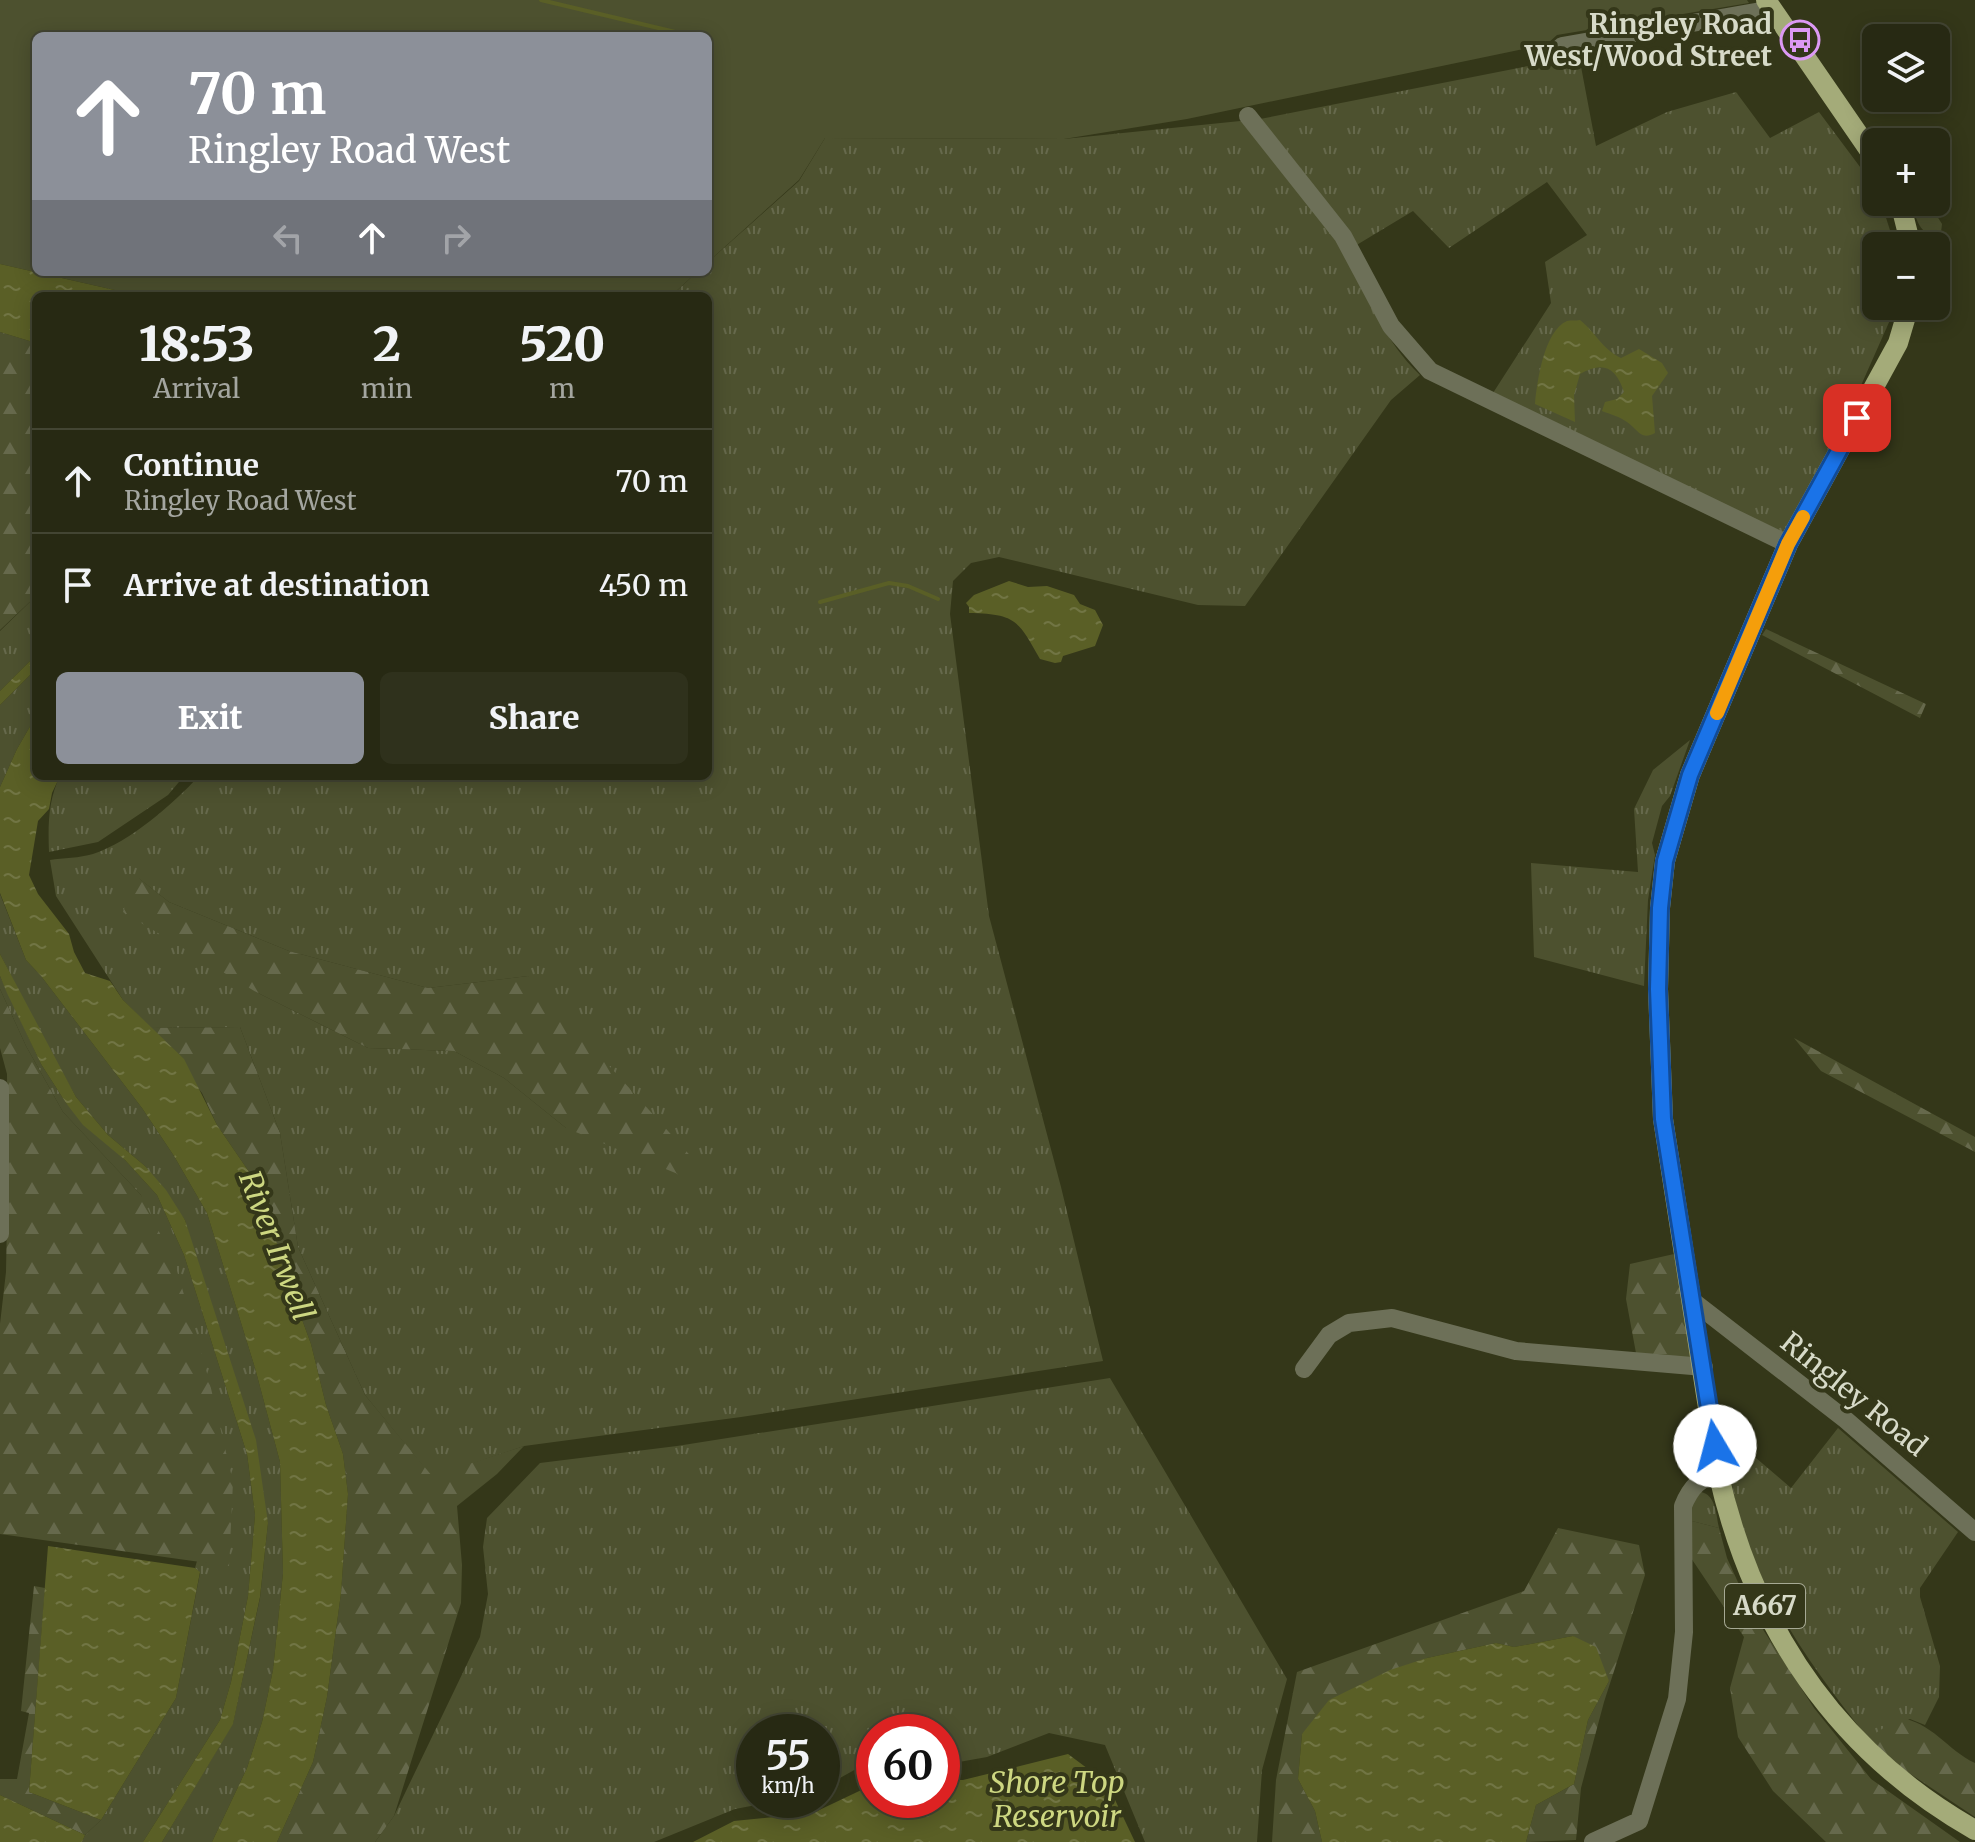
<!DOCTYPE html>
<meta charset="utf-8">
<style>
body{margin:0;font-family:Merriweather,serif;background:#2f311c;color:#f1f3f6;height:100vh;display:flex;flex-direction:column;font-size:30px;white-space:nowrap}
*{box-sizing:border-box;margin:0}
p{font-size:26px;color:#a4a6a0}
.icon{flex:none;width:44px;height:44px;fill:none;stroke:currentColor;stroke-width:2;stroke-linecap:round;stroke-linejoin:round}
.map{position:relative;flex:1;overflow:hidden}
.panel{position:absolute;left:32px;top:292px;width:680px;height:488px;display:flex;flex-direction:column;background:#272913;border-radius:12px;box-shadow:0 4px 20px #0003,0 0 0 2px #434533}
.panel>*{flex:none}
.banner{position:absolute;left:32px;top:32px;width:680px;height:244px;border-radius:12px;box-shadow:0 4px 20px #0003,0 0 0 2px #434533;background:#8c9099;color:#fff;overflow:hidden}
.buttons{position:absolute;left:1862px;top:24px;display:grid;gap:16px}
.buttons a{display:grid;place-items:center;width:88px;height:88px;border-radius:12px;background:#272913;box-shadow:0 4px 20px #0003,0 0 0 2px #434533;font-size:40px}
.speed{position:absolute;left:736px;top:1714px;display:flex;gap:16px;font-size:40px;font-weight:700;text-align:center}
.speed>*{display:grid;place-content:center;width:104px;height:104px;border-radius:50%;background:#272913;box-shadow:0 4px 20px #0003,0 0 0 2px #434533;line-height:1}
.speed small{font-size:20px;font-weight:400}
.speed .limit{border:12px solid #d22;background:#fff;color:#111}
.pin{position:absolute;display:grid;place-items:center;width:68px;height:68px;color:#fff;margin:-34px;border-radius:16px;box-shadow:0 4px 12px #0006}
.me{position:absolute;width:88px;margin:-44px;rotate:352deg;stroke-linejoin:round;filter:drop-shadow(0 0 6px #0008)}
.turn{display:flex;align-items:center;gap:28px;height:168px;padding:0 24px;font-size:36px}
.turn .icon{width:104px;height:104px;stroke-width:2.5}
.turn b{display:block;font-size:56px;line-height:68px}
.lanes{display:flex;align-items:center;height:76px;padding:0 24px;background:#0003;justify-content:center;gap:40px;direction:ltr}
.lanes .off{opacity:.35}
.eta{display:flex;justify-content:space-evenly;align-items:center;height:136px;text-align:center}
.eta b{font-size:48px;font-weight:800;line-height:56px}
.button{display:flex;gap:16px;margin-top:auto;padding:16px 24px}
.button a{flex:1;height:92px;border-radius:12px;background:#8c9099;color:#fff;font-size:32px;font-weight:800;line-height:92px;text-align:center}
.button a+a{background:#2f311c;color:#f1f3f6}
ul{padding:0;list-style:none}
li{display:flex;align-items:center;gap:24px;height:104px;padding:0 24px;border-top:2px solid #434533}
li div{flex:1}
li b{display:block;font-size:30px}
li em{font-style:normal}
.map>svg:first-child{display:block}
</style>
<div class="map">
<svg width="1975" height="1842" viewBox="0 0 1975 1842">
<defs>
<pattern id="grass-tufts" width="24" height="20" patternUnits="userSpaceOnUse" patternTransform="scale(2)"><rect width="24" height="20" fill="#4d512f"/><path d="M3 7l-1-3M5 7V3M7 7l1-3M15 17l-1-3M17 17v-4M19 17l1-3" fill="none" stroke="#66694c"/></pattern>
<pattern id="forest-firs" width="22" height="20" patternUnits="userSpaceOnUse" patternTransform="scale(2)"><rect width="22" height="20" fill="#4d512f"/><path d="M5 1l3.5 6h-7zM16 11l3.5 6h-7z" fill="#66694c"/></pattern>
<pattern id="water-ripples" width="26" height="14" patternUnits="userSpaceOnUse" patternTransform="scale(2)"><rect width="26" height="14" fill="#5a5f26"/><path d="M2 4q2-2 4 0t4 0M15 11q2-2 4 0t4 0" fill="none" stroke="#717544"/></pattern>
</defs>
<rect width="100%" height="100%" fill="#343719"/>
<path fill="url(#grass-tufts)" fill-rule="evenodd" d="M 1579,56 L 1596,146 L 1667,112 L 1736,92 L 1770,138 L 1819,112 L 1872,183 L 1876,191 L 1876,202 L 1881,202 L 1895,246 L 1876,246 L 1876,306 L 1895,306 L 1894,311 L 1851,408 L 1781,536 L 1493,393 L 1551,303 L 1545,262 L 1587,235 L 1547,182 L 1449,248 L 1413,211 L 1345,252 C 1367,296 1384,341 1420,375 L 1391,400 L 1245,606 L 1198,605 L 999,557 L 971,563 L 953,581 L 950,614 L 989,916 L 1061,1187 L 1103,1361 L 741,1417 L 524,1446 L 432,1477 L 365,1395 L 298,1247 L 280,1133 L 240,1027 L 151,1028 L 123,1000 L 56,896 L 50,860 C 63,858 80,858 93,854 C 130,842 173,804 199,776 L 708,776 L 708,296 L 671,296 L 697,272 L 708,272 L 708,262 L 799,181 L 825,138 L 1064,139 L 1260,119 ZM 137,877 L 169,902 L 289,951 L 428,988 L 528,976 L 566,1128 L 504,1078 L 454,1051 L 368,1048 L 256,992 Z
M 1911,202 L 1928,202 L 1942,224 L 1941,232 C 1920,241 1916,217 1911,202 Z
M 1948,248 L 1952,253 L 1936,283 L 1936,250 Z
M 36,596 L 36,655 L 0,691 L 0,631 Z
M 36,669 L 36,716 L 17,749 L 0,787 L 0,705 Z
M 1690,740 L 1670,796 L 1662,806 L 1652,843 L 1655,855 L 1648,900 L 1644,986 L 1534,957 L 1531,863 L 1638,872 L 1634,809 L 1653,770 Z
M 60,776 L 184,776 L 168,795 L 98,842 L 49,852 C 48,826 48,800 60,776 Z
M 0,894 L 26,960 L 41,976 L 142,1108 L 174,1156 L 207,1213 L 255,1368 L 280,1462 L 283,1573 L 273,1670 L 262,1722 L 247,1768 L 212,1842 L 162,1842 L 233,1723 L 260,1598 L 268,1523 L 185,1220 L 145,1166 L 108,1135 L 76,1097 L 46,1044 L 0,954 Z
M 0,976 L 41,1064 L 66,1103 L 125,1160 L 157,1195 L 184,1255 L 247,1454 L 255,1515 L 248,1596 L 231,1682 L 220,1720 L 143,1842 L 82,1842 L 85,1835 L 101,1820 L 176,1698 L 200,1573 L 195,1568 L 197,1561 L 229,1565 L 141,1195 L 63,1112 L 26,1046 L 0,989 Z
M 1110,1378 L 1287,1679 L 1262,1770 L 1257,1842 L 1145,1842 L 1105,1745 L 1049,1733 L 987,1757 L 942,1765 L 942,1732 L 874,1732 L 874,1759 L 822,1788 L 822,1732 L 754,1732 L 754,1800 L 782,1800 L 735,1809 L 654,1842 L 375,1842 L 394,1816 L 480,1637 L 488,1594 L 483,1547 L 487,1518 L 540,1463 L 677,1446 Z
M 1838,1428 L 1958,1532 L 1920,1588 L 1920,1597 L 1940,1666 L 1939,1697 L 1925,1725 L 1910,1719 L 1868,1738 C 1810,1666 1751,1583 1733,1490 C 1729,1472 1729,1453 1728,1434 L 1791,1488 Z
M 1701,1492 C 1716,1495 1716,1515 1719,1528 L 1688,1520 L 1692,1504 Z"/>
<path fill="url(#forest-firs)" d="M 0,332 L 36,343 L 36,596 L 0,630 Z
M 1766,629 L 1926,704 L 1920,718 L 1762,635 Z
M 136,876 L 169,902 L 289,951 L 428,988 L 528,976 L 724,1193 L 566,1128 L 504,1078 L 454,1051 L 368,1048 L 256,992 L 123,912 Z
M 0,989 L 26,1046 L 63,1112 L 141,1195 L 175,1264 L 209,1380 L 233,1482 L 229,1566 L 0,1534 L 0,1324 L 6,1272 L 8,1167 L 7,1074 L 0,1048 Z
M 240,1027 L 280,1133 L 298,1247 L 365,1395 L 432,1476 L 524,1446 L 497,1474 L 457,1506 L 462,1565 L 461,1603 L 394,1816 L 375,1842 L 277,1842 L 313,1762 L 327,1697 L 341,1593 L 348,1494 L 343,1454 L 326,1405 L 311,1344 L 281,1262 L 267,1198 L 217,1125 L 202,1093 L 151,1028 Z
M 1794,1038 L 1975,1137 L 1975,1152 L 1821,1071 Z
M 1674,1254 L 1693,1358 L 1636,1353 L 1626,1299 L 1630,1264 Z
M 1688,1520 L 1719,1528 L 1727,1558 L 1751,1611 L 1814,1708 L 1871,1779 L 1960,1842 L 1826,1842 L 1773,1791 L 1738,1737 L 1730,1688 L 1744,1637 L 1689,1555 Z
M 1558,1528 L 1639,1545 L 1645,1575 L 1604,1702 L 1581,1788 L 1576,1840 L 1526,1842 L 1536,1805 L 1574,1784 L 1588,1720 L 1609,1681 L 1573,1636 L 1514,1647 L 1496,1643 L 1427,1658 L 1302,1734 L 1298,1779 L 1315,1811 L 1322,1842 L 1272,1842 L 1276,1780 L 1297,1672 L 1524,1591 Z
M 34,1586 L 45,1588 L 29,1792 L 101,1820 L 85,1835 L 0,1795 L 0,1779 L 17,1779 L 29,1713 L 21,1711 Z
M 1899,1718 C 1931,1721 1947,1750 1975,1763 L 1975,1817 L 1894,1763 L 1868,1738 Z"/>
<path fill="#4d512f" d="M 0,0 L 1747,0 L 1749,3 L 1557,35 L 1547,44 L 1187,119 L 1064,139 L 825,138 L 799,180 L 708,262 L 708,36 L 36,36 L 36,272 L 697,272 L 671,296 L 141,296 L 0,264 Z"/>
<path fill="url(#water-ripples)" d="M 0,264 L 141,296 L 36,296 L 36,343 L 0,332 Z
M 1580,320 C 1596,333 1602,349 1621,358 L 1639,349 L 1662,363 L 1668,373 L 1652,396 L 1655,433 C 1640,441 1638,429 1627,422 C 1620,417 1610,414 1602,411 L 1605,402 L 1617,399 L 1624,392 C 1616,367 1603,361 1580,374 L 1574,395 L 1575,422 L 1535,404 C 1537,382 1544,331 1567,321 C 1571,320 1576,321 1580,320 Z
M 1009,581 L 1028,587 L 1047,586 L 1074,595 L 1080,604 L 1095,610 L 1103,625 L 1095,646 L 1063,656 L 1061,662 L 1055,663 L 1040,659 C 1018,620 1016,614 969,613 L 969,607 L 966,603 L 974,595 Z
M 36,655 L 36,669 L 0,705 L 0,691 Z
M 36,716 L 36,776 L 60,776 L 52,793 L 49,809 L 38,821 L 29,875 L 38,894 L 69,934 L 74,952 L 85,973 L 110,981 L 123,1000 L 184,1059 L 217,1125 L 267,1198 L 281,1262 L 311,1344 L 326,1405 L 343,1454 L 348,1494 L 341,1593 L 327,1697 L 313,1762 L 277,1842 L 212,1842 L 247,1768 L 262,1722 L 273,1670 L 283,1573 L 280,1462 L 255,1368 L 207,1213 L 174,1156 L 142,1108 L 41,976 L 26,960 L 0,893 L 0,787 L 17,749 Z
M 0,954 L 76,1097 L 108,1135 L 145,1166 L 166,1190 L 185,1220 L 256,1440 L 268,1523 L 260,1597 L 233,1724 L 162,1842 L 143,1842 L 220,1720 L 231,1682 L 248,1596 L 255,1515 L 247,1454 L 184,1255 L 157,1195 L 125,1160 L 83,1125 L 66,1103 L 41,1064 L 7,993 L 0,976 Z
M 48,1546 L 195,1568 L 200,1572 L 176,1698 L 101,1820 L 29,1792 Z
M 1573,1636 L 1596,1647 L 1609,1681 L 1588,1720 L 1574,1784 L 1536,1805 L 1526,1842 L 1322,1842 L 1315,1811 L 1298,1779 L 1302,1734 L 1329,1700 L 1390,1670 L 1427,1658 L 1496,1643 L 1514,1647 Z
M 1068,1754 L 1107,1783 L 1135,1842 L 693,1842 L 734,1821 L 813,1813 L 874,1784 L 874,1800 L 942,1800 L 942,1780 L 963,1780 Z
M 0,1795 L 85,1835 L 82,1842 L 0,1842 Z"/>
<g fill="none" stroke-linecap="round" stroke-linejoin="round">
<path stroke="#5a5f26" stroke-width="4" d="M 541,0 L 692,36
M 820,602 L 889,583 L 908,586 L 938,599"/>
<path stroke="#6d7058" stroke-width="18" d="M 1562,46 L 1772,9
M 1248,116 L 1343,236 L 1391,326 L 1430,371 L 1788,544
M 0,1088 L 0,1234
M 1694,1302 L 1846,1420 L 1975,1532
M 1304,1369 L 1329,1335 L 1349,1323 L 1392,1318 L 1516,1351 L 1704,1367
M 1593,1842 L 1639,1821 L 1677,1699 L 1684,1632 L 1683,1506 C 1691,1486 1700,1479 1718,1472"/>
<path stroke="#a4ab79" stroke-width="20" d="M 1766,0 L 1876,160
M 1900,202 L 1911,246
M 1909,306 L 1898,343 L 1788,544 L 1690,775 L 1665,861 L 1660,908 L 1658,989 L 1663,1119 L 1718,1472 C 1753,1627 1836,1751 1975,1830"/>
</g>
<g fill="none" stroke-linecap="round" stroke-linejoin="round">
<defs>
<path id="route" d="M 1715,1446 L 1663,1119 L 1658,989 L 1660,908 L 1665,861 L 1690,775 L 1788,544 L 1857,418"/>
</defs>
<use href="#route" stroke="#114b97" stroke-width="20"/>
<use href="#route" stroke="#1a73e8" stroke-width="14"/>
<path stroke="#f59e0b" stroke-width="14" d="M 1717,713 L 1788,544 L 1803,517"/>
</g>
<defs>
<symbol id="bus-ring" viewBox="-11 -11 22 22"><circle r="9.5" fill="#343719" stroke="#dc99f4" stroke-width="1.5"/><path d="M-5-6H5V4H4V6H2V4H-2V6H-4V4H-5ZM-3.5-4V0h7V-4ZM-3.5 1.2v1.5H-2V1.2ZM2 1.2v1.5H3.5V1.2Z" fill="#dc99f4"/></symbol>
</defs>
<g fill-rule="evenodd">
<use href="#bus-ring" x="1778" y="18" width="44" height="44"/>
</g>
<g text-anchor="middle" stroke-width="8" stroke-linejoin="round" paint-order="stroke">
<rect fill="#343719" stroke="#a6a994" stroke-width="2" x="1725" y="1584" width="80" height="44" rx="6"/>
<g font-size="26" font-weight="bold" fill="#d7dac8">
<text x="1765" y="1615">A667</text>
</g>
<g font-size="28" font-weight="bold" fill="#d7dac8" stroke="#343719" text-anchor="end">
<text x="1772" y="34">Ringley Road<tspan x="1772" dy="32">West/Wood Street</tspan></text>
</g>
<g font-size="28" fill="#d7dac8" stroke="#343719">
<text transform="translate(1854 1394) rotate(39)" y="10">Ringley Road</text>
</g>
<g font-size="30" font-style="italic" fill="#cdd781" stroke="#343719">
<text transform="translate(276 1246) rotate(69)" y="10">River Irwell</text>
<text x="1057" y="1793">Shore Top<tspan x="1057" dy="34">Reservoir</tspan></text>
</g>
</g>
</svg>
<div class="buttons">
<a><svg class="icon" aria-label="layers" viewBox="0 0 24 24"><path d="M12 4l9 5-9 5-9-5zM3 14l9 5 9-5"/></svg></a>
<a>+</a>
<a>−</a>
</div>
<div class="speed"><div>55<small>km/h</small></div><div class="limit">60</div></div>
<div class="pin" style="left:1857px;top:418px;background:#d93025"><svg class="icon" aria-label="arrive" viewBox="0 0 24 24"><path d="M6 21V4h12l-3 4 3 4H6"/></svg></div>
<svg class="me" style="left:1715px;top:1446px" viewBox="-20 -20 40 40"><circle r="19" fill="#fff"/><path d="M0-13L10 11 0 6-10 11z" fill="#1a73e8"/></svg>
<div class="banner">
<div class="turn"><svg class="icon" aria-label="ahead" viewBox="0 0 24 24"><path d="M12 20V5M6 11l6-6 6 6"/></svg><div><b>70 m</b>Ringley Road West</div></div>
<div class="lanes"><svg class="icon off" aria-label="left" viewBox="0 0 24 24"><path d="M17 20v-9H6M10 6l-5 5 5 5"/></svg><svg class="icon" aria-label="ahead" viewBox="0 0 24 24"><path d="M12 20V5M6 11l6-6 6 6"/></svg><svg class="icon off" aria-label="right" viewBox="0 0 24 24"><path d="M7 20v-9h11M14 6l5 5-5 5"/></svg></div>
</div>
<section class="panel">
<div class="eta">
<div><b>18:53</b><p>Arrival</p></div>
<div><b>2</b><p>min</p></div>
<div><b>520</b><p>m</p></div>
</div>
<ul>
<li><svg class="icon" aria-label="ahead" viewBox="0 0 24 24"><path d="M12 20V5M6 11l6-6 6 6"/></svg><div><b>Continue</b><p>Ringley Road West</p></div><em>70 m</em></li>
<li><svg class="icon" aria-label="arrive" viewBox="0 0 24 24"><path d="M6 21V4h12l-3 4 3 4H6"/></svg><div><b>Arrive at destination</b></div><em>450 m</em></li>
</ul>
<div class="button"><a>Exit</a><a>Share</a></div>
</section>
</div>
